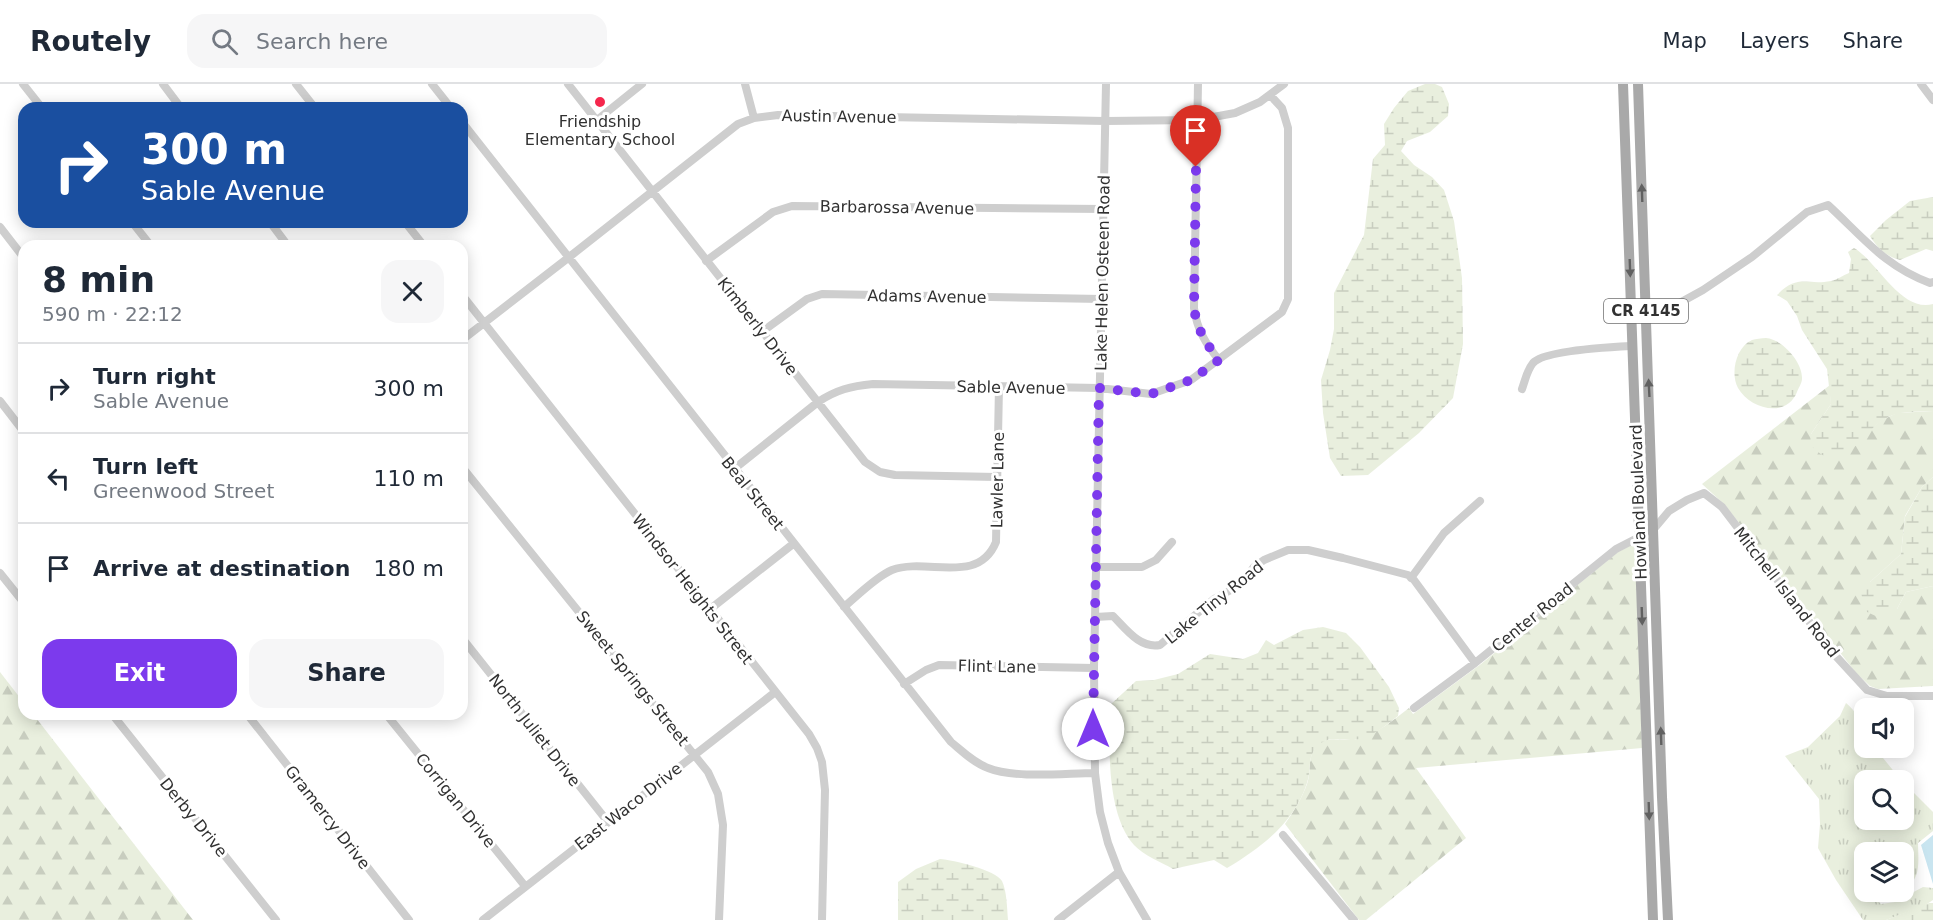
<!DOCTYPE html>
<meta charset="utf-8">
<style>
body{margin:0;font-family:"DejaVu Sans",sans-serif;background:#f6f6f7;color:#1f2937;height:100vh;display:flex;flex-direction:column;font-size:22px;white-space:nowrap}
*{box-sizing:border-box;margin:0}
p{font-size:20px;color:#747a83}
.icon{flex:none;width:33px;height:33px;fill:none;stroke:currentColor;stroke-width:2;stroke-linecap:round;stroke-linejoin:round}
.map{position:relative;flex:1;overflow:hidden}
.details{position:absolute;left:18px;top:156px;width:450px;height:480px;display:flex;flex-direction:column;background:#fff;border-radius:18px;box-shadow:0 3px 15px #0003}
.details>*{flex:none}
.banner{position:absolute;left:18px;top:18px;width:450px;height:126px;border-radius:18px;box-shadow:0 3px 15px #0003;background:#1a4fa0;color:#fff;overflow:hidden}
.fabs{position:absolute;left:1854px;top:614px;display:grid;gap:12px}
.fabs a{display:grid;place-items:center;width:60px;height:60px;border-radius:12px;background:#fff;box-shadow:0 3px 15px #0003;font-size:30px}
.pin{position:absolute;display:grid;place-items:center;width:51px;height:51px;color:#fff;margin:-62px -26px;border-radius:50% 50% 50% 0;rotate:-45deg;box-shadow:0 0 6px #0007}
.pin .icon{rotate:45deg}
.me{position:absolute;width:66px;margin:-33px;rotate:0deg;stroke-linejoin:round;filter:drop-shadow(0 0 4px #0008)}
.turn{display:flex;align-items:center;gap:21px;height:126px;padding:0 24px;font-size:27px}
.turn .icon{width:78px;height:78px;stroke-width:2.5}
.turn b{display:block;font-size:42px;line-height:51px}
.round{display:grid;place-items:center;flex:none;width:63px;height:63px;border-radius:18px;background:#f6f6f7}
.head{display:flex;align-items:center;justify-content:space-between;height:102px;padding:0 24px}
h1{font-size:36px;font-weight:700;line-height:45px}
.primary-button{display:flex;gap:12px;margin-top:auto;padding:12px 24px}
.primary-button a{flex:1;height:69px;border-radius:18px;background:#7c3aed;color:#fff;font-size:24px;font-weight:700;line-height:69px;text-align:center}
.primary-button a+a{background:#f6f6f7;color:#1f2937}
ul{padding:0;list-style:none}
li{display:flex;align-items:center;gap:18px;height:90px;padding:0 24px;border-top:2px solid #e0e1e3}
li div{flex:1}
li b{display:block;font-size:22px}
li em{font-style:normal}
header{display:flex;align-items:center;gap:36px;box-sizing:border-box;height:84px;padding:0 30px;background:#fff;border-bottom:2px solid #e0e1e3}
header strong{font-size:28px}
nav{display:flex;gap:33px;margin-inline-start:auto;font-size:21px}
.search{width:420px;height:54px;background:#f6f6f7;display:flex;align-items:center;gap:15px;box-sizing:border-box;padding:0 21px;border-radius:18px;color:#747a83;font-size:22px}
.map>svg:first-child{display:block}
</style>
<header>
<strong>Routely</strong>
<div class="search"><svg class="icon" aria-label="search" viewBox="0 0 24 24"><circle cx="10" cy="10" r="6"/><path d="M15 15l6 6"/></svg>Search here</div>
<nav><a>Map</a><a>Layers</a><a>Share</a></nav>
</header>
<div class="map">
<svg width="1933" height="836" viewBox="0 0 1933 836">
<defs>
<pattern id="grass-tufts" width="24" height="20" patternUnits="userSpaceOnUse" patternTransform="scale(1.5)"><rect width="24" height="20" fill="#e9efde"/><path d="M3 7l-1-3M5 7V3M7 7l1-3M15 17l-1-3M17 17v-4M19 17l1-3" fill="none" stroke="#c8cdbf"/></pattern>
<pattern id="forest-firs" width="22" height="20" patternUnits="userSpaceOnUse" patternTransform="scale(1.5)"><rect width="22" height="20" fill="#e9efde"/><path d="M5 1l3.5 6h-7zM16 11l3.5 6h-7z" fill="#c8cdbf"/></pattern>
<pattern id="wetland-marsh" width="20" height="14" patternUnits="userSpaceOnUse" patternTransform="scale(1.5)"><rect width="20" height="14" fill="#e9efde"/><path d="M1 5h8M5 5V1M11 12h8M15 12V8" fill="none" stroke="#c8cdbf"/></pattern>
</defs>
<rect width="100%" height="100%" fill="#fff"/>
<path fill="url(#grass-tufts)" d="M 1846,619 C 1860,630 1864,647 1864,663 L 1874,663 L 1901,696 L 1864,696 L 1864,735 L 1904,735 L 1904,699 L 1933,728 L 1933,747 L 1918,759 C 1918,772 1922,801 1904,800 L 1904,768 L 1864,768 L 1864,807 L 1877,807 L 1876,815 L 1881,820 L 1895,818 L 1923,803 L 1933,804 L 1933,816 L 1924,822 L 1886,836 L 1863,836 L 1836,796 L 1818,764 L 1820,740 L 1819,715 L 1785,672 L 1808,663 L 1840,632 Z"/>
<path fill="url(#forest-firs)" d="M 1830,301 L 1831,320 L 1811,350 L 1868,347 L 1882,336 L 1897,329 L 1933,327 L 1933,393 L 1922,403 L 1905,432 L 1901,470 L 1870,498 L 1897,525 L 1906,508 L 1933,502 L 1933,602 L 1878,605 L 1870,602 L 1856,589 L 1725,421 L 1702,400 Z
M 1635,459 L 1642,664 L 1416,684 L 1466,754 L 1366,836 L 1359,836 L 1285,740 C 1294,727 1302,714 1307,700 C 1312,686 1306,673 1318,661 C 1329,650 1345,659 1358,655 C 1379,648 1391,638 1409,624 L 1413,630 L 1481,580 L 1618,468 Z
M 0,588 L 24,619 L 24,630 L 33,630 L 193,836 L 0,836 Z"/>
<path fill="url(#wetland-marsh)" d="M 1425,0 L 1435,0 L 1442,3 L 1449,20 L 1448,32 L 1430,48 L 1407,57 L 1401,67 L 1414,81 L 1432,93 L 1444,106 L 1454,137 L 1462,194 L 1463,260 L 1453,314 L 1419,349 L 1368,391 L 1341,392 L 1330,374 L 1323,329 L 1321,296 L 1330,266 L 1334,245 L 1334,209 L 1364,151 L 1373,75 L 1385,61 L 1384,40 L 1394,24 L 1408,7 Z
M 1933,113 L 1933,167 L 1926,165 L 1900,176 C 1886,172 1878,165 1870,152 L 1886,136 L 1910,117 Z
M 1854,164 C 1877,177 1901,229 1933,220 L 1933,327 C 1916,328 1898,326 1883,336 C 1866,346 1849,380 1825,372 C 1820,371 1814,364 1810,361 L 1811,350 L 1831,320 L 1827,285 L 1802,246 L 1797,232 L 1787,217 L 1777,211 C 1799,189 1806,202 1831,197 C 1837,196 1843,191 1849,189 L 1851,175 L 1848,168 Z
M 1766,254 C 1782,255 1803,278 1802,295 C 1802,299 1798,305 1797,308 C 1786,335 1750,325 1738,304 C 1730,289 1736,263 1752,256 C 1756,255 1761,254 1766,254 Z
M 1933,393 L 1933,502 L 1906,508 L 1897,525 L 1880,534 L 1867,528 L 1861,510 L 1870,498 L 1901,470 L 1905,433 L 1922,403 Z
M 1323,543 L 1346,549 L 1360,563 L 1389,603 L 1399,624 L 1398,632 C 1385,642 1371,654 1354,656 C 1342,657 1329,651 1319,661 C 1306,672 1312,685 1307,699 C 1294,739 1262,763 1227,784 L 1214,776 L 1173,785 C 1161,778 1143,771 1134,761 C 1106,730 1109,661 1110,621 L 1136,597 L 1154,596 L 1178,590 L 1210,570 L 1243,575 L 1258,569 L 1266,556 L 1274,561 L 1303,546 Z
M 940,775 C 953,776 996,786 1002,797 C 1007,808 1007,824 1008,836 L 898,836 L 898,798 L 916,785 Z
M 1929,819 L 1933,819 L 1933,836 L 1886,836 Z"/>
<path fill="#c9e5f0" d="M 1933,751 L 1933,800 L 1921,761 Z"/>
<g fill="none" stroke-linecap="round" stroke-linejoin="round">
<path stroke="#cecece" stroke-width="8" d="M 23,0 L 42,24
M 163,0 L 181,24
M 296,0 L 315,24
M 432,0 L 451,24
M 568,0 L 865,378 L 880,388 L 895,391 L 997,393
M 745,0 L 754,34
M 1106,0 L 1094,584 L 1095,689 L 1100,728 L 1108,759 L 1119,788 L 1147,836
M 1198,0 L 1194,224 C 1197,246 1206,260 1219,276
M 1921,0 L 1933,16
M 597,36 L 642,0
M 462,38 L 951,658 C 962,667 974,679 988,684 C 1015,695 1066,689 1095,689
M 132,138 L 151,162
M 270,138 L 288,162
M 405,138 L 424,162
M 0,143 L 24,174
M 706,177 L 773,128 L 792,122 L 1104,125
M 462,211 L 809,650 L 817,664 L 822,678 L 825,706 L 822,836
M 1646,227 L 1674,222 L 1703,206 L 1752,173 L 1807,128 L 1828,121 C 1863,153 1884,182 1930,199 L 1933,198
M 763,247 L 807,215 L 822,210 L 1102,215
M 462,256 L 568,174 L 738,40 L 754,34 L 778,31 L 1105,37 L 1197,36 L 1235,29 L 1260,18 L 1284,0
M 1522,305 C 1525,297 1527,286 1533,279 C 1545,266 1613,263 1633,262
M 0,317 L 24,348
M 462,383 L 708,688 L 718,710 L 723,741 L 719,836
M 734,385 L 818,318 C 836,306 851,302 873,300 L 1099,304 L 1151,310 L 1191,296 L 1282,228 L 1288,215 L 1288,44 L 1282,24 L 1270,11
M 1096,483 L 1142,483 L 1156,476 L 1172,458
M 0,489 L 24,519
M 1411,494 L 1444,449 L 1480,417
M 844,523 C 857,512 877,492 892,486 C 927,473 978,502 996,458 L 999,302
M 709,526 L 793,460
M 1095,533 L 1113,532 C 1126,545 1140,565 1160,561 L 1214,515 L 1240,501 L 1254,483 L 1264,476 L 1288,466 L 1308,466 L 1343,474 L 1408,491 L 1414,496 L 1475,579
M 462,554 L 608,738
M 904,600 L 926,586 L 939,581 L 1094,584
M 1414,624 L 1475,579 L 1616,465 L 1653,446 L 1669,427 L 1687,416 L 1704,409 L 1722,423 L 1833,569 L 1867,606 L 1887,612 L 1933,612
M 112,630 L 276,836
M 247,630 L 409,836
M 386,630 L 525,802
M 1283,751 L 1354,836
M 483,836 L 774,609
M 1058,836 L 1119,788"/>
<path stroke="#a9a9a9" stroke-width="10" d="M 1623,0 L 1653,836
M 1638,0 L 1662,713 L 1668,836"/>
</g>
<defs><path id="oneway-solid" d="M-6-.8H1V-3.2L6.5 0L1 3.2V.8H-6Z" transform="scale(1.5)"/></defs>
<g fill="#616161">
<use href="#oneway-solid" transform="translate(1642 109) rotate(-92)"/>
<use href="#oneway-solid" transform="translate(1630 184) rotate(88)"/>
<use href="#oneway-solid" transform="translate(1649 304) rotate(-93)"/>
<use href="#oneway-solid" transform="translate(1642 532) rotate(88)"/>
<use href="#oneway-solid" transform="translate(1661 652) rotate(-92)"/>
<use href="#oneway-solid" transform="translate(1649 727) rotate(88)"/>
</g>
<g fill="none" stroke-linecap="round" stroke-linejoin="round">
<path stroke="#7c3aed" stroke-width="10" stroke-dasharray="0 18" d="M 1093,645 L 1099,304 L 1151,310 L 1191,296 L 1219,276 C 1206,260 1197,245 1194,224 L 1196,83"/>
</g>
<circle fill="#f5264c" stroke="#fff" stroke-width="2" cx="600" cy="18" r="6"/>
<g text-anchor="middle" stroke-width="6" stroke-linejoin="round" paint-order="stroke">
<rect fill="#fff" stroke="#6f6f6f" stroke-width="1.5" x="1604" y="215" width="84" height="24" rx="4.5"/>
<g font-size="15" font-weight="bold" fill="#313131">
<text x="1646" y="232">CR 4145</text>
</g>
<g font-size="16" fill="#313131" stroke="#fff">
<text transform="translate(839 32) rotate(1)" y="6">Austin Avenue</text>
<text transform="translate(897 123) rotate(1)" y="6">Barbarossa Avenue</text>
<text transform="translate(1102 189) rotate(-89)" y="6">Lake Helen Osteen Road</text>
<text transform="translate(927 212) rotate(1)" y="6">Adams Avenue</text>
<text transform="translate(758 242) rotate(52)" y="6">Kimberly Drive</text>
<text transform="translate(1011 303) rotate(1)" y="6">Sable Avenue</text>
<text transform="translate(997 396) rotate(-89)" y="6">Lawler Lane</text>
<text transform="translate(753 409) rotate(51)" y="6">Beal Street</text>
<text transform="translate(1638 418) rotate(-92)" y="6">Howland Boulevard</text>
<text transform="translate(693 505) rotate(52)" y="6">Windsor Heights Street</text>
<text transform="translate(1787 508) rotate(52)" y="6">Mitchell Island Road</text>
<text transform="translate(1214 518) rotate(-39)" y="6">Lake Tiny Road</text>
<text transform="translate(1532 533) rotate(-39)" y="6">Center Road</text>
<text transform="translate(997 582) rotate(1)" y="6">Flint Lane</text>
<text transform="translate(633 594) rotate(51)" y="6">Sweet Springs Street</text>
<text transform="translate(535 646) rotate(52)" y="6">North Juliet Drive</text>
<text transform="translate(456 716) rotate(51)" y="6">Corrigan Drive</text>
<text transform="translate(628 722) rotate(-38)" y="6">East Waco Drive</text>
<text transform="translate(194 733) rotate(51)" y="6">Derby Drive</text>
<text transform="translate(328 733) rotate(52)" y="6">Gramercy Drive</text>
</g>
<g font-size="16" fill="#313131" stroke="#fff">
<text x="600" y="43">Friendship<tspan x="600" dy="18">Elementary School</tspan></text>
</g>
</g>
</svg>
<div class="fabs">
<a><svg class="icon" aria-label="sound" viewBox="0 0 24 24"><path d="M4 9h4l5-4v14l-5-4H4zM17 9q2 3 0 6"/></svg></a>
<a><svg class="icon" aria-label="search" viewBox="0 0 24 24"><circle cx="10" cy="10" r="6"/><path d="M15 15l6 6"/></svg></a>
<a><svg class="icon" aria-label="layers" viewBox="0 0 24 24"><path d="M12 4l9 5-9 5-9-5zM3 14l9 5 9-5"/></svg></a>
</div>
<div class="pin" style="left:1196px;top:83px;background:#d93025"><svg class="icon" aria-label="arrive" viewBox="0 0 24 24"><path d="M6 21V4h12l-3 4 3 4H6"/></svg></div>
<svg class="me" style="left:1093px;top:645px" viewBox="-20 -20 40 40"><circle r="19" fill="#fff"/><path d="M0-13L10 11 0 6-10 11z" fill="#7c3aed"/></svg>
<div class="banner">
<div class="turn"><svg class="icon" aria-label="right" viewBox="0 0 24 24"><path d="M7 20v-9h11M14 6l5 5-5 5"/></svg><div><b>300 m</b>Sable Avenue</div></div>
</div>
<section class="details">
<div class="head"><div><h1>8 min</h1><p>590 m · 22:12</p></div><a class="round"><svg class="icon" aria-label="close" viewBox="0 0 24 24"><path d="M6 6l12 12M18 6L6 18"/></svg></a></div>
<ul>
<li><svg class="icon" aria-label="right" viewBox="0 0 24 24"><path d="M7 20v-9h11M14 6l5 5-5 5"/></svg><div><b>Turn right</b><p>Sable Avenue</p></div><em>300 m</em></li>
<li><svg class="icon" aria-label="left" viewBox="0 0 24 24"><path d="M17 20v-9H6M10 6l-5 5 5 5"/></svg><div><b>Turn left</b><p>Greenwood Street</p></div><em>110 m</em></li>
<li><svg class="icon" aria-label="arrive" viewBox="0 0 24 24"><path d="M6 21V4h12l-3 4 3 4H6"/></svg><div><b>Arrive at destination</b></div><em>180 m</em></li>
</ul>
<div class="primary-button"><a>Exit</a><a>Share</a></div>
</section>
</div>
